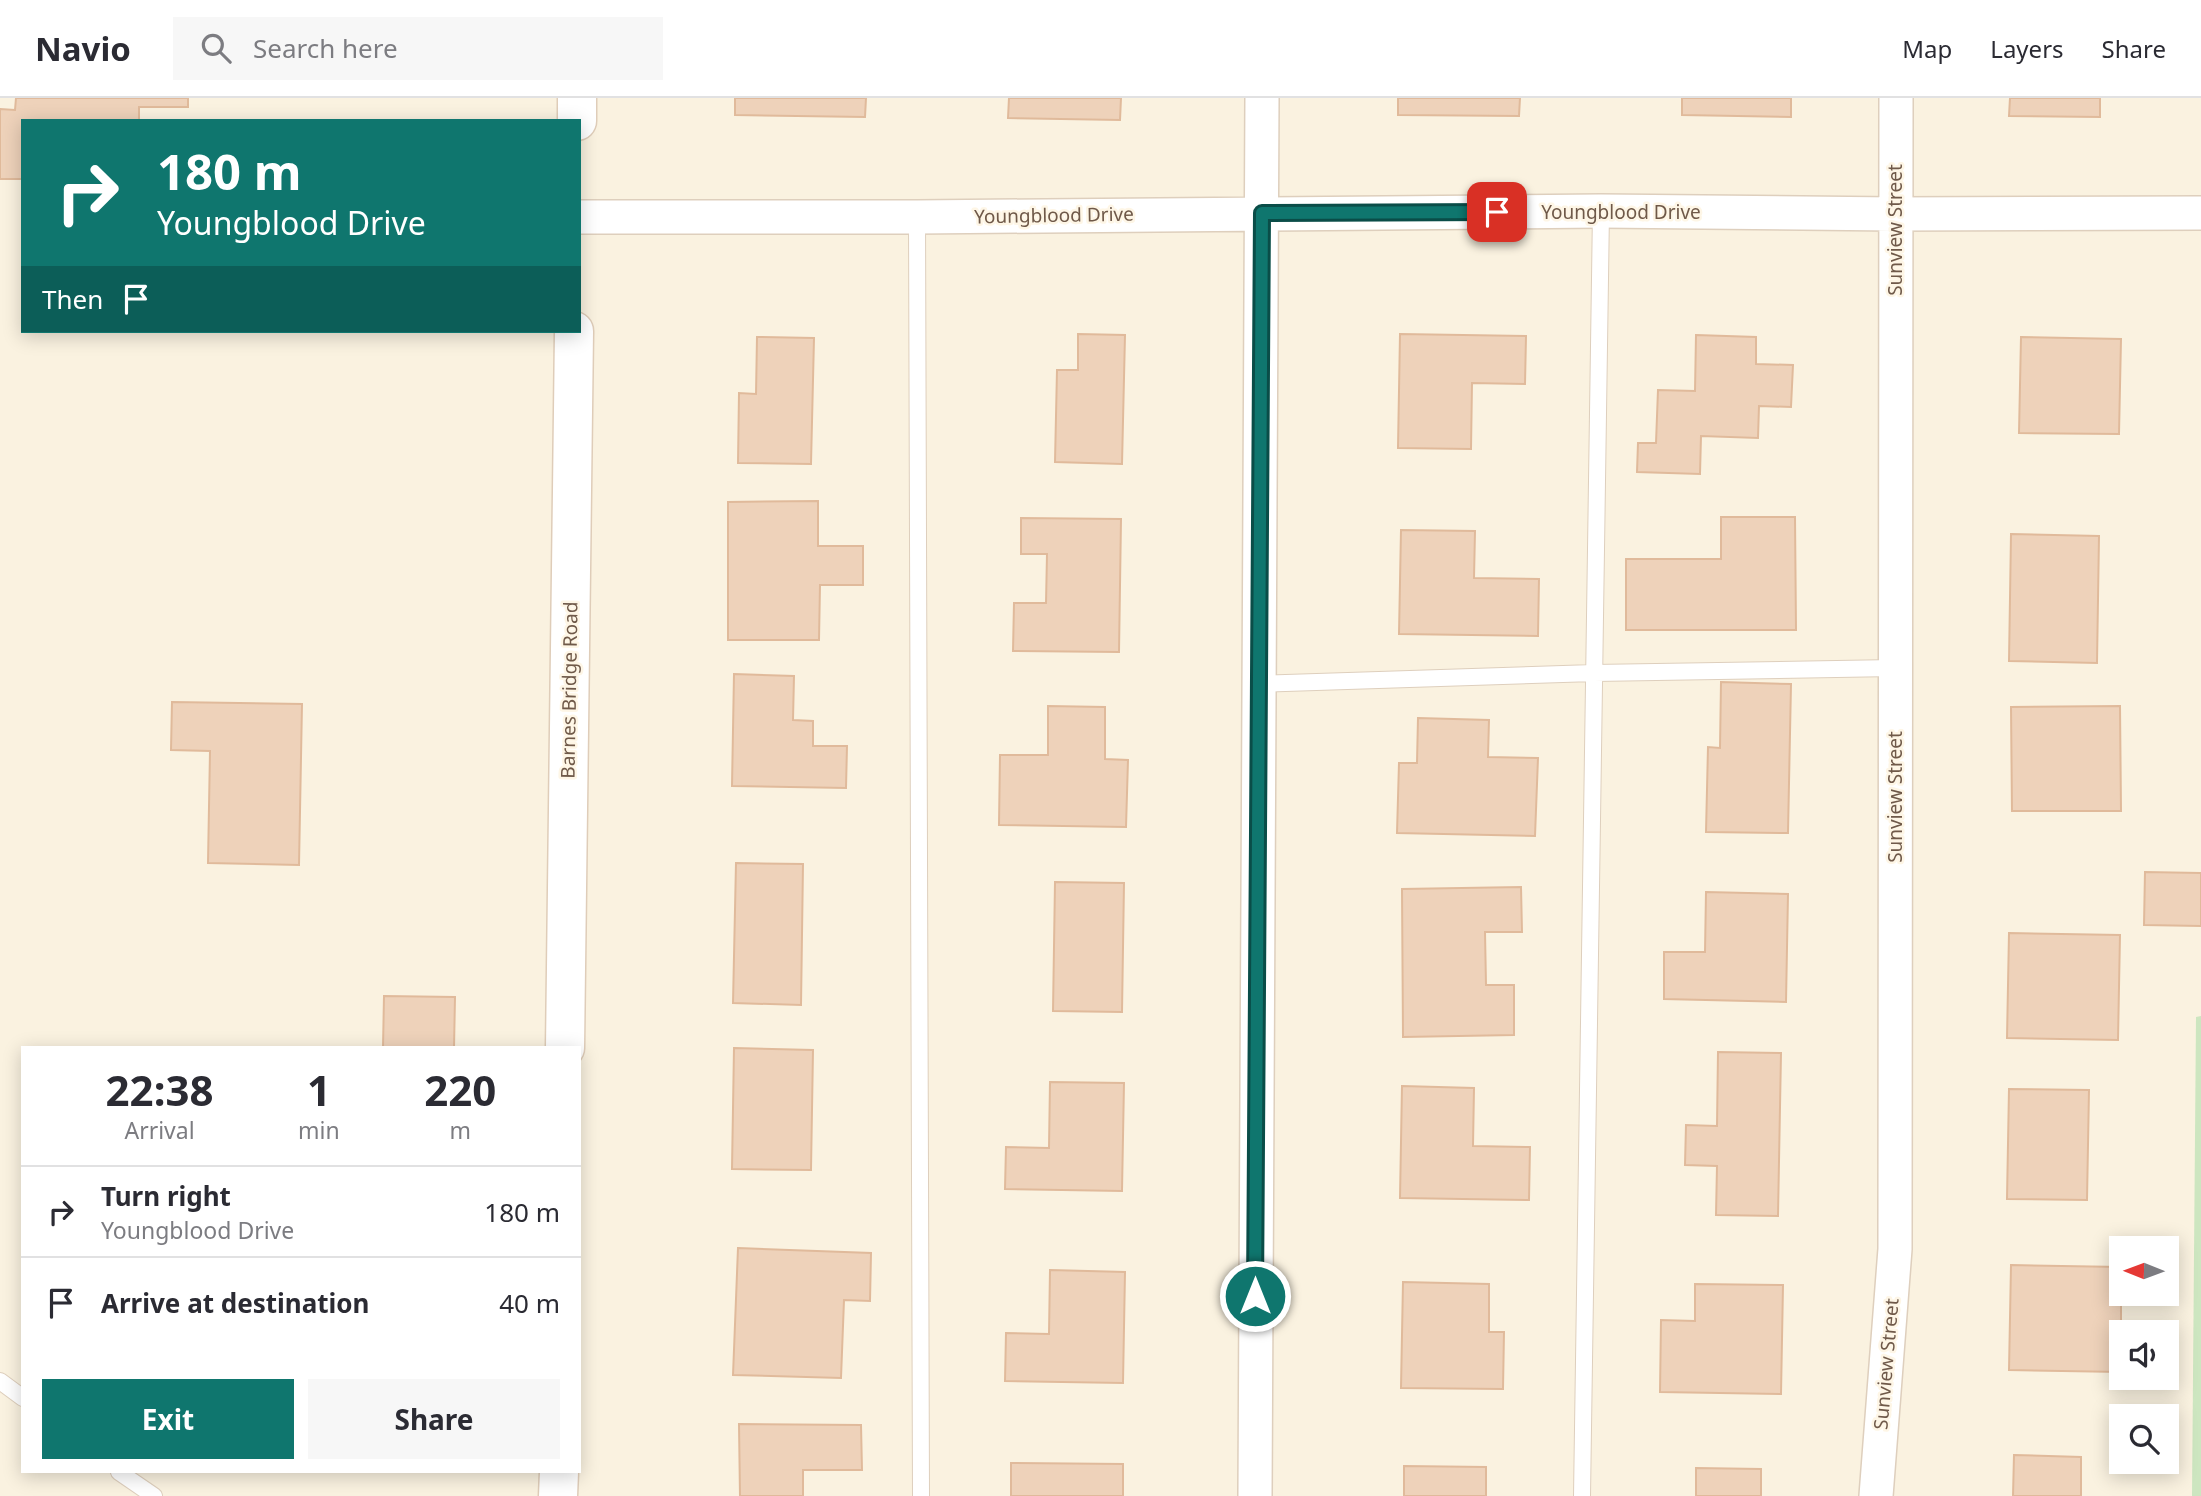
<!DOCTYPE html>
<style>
body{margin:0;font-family:"Noto Sans",sans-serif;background:#f7f7f7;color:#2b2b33;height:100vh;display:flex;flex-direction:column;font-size:26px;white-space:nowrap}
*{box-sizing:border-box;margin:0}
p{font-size:23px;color:#7c7c81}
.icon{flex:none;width:38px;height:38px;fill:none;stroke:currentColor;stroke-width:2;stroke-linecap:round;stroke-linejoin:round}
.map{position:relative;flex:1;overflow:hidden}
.sheet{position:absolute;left:21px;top:948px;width:560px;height:427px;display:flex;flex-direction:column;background:#fff;border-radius:0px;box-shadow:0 4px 18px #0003}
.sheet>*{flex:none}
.guide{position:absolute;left:21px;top:21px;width:560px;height:214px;border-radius:0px;box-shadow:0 4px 18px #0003;background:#0f766e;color:#fff;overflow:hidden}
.needle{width:46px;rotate:271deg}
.tools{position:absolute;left:2109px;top:1138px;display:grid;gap:14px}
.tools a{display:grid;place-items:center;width:70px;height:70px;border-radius:0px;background:#fff;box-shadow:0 4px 18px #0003;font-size:35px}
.pin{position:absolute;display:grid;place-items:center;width:60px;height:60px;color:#fff;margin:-30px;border-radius:14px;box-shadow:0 4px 10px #0006}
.me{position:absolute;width:77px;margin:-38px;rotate:0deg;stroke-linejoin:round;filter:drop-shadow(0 0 5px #0008)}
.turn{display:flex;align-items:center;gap:24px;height:147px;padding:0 21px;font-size:32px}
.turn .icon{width:91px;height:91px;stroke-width:2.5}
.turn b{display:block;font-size:49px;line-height:60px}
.then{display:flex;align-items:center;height:66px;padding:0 21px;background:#0003;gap:14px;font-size:26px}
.eta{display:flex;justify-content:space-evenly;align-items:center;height:119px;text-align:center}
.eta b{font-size:42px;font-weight:700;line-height:49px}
.primary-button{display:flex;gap:14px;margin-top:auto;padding:14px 21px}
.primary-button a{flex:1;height:80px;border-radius:0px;background:#0f766e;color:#fff;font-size:28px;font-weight:700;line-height:80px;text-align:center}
.primary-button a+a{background:#f7f7f7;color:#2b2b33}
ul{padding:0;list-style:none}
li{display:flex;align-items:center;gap:21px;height:91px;padding:0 21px;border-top:2px solid #e1e1e2}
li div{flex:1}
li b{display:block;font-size:26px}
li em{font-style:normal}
header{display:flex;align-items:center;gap:42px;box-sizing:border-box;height:98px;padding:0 35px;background:#fff;border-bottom:2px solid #e1e1e2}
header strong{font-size:33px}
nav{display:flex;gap:38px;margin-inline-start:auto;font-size:24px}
.search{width:490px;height:63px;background:#f7f7f7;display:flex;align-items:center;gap:18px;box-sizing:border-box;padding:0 24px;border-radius:0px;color:#7c7c81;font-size:26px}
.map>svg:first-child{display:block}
</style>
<header>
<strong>Navio</strong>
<div class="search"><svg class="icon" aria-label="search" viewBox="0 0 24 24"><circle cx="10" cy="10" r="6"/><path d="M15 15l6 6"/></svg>Search here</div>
<nav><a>Map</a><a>Layers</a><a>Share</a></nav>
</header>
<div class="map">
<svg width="2201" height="1398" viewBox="0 0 2201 1398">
<rect width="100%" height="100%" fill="#faf2e0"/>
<path fill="#cde6c0" d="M 2201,918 L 2201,1398 L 2192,1398 L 2196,919 Z"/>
<path fill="#eed2ba" stroke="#e0ba9b" stroke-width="2" d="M 16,0 L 188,0 L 188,9 L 139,9 L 139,23 L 23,23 L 23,81 L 0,81 L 0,11 L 15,12 Z
M 735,0 L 866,0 L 865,19 L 735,17 Z
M 1009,0 L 1121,0 L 1120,22 L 1008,20 Z
M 1398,0 L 1520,0 L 1519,18 L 1398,17 Z
M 1682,0 L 1791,0 L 1791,19 L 1682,17 Z
M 2010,0 L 2100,0 L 2100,19 L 2009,18 Z
M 1078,236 L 1125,237 L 1122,366 L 1055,364 L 1057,272 L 1078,272 Z
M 1400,236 L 1526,238 L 1525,286 L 1472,285 L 1471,351 L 1398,350 Z
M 1696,237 L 1756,239 L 1756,266 L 1793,267 L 1791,309 L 1759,308 L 1758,340 L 1701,338 L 1700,376 L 1637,374 L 1638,345 L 1656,345 L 1658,292 L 1695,293 Z
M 757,239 L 814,240 L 811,366 L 738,365 L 739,295 L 756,296 Z
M 2021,239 L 2121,241 L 2119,336 L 2019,335 Z
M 818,403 L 818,448 L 863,448 L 863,487 L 820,487 L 819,542 L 728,542 L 728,404 Z
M 1721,419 L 1795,419 L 1796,532 L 1626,532 L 1626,461 L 1721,461 Z
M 1021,420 L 1121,421 L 1119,554 L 1013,553 L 1014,505 L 1046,505 L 1047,456 L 1021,456 Z
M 1401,432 L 1475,433 L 1474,480 L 1539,481 L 1538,538 L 1399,536 Z
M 2011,436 L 2099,438 L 2097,565 L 2009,563 Z
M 734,576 L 794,578 L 793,622 L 813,623 L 813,648 L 847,648 L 846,690 L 732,688 Z
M 1721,584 L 1791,586 L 1788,735 L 1706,734 L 1708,649 L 1720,650 Z
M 172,604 L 302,606 L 299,767 L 208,765 L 210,653 L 171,652 Z
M 1048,608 L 1105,609 L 1105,661 L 1128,662 L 1126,729 L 999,727 L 1000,657 L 1048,657 Z
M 2120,608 L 2121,713 L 2012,713 L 2011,609 Z
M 1418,620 L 1489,622 L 1488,659 L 1538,660 L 1535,738 L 1397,735 L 1399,665 L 1417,665 Z
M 736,765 L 803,766 L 801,907 L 733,905 Z
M 2145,774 L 2201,775 L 2201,828 L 2144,827 Z
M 1055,784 L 1124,785 L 1122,914 L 1053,913 Z
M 1521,789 L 1522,834 L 1485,834 L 1486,887 L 1514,887 L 1514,937 L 1403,939 L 1402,791 Z
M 1706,794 L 1788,796 L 1786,904 L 1664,901 L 1664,854 L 1705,854 Z
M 2009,835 L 2120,837 L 2118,942 L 2007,940 Z
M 384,898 L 455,899 L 454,950 L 383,950 Z
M 734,950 L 813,952 L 811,1072 L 732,1071 Z
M 1718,954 L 1781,955 L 1778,1118 L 1716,1117 L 1717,1068 L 1685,1067 L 1686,1027 L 1717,1028 Z
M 1050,984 L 1124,985 L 1122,1093 L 1005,1091 L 1006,1049 L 1049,1050 Z
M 1402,988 L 1474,990 L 1473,1048 L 1530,1049 L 1529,1102 L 1400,1100 Z
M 2009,991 L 2089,992 L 2087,1102 L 2007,1101 Z
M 738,1150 L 871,1155 L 870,1203 L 844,1202 L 841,1280 L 733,1277 Z
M 2011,1167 L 2121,1169 L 2121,1274 L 2009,1272 Z
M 1050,1172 L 1125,1174 L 1123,1285 L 1005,1283 L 1006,1235 L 1049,1236 Z
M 1403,1184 L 1489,1186 L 1489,1234 L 1504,1234 L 1503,1291 L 1401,1290 Z
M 1695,1186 L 1783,1187 L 1781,1296 L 1660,1294 L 1661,1222 L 1695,1223 Z
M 739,1326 L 861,1327 L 862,1372 L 803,1372 L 803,1398 L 740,1398 Z
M 2014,1357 L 2081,1359 L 2081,1398 L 2013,1398 Z
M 1011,1365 L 1123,1366 L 1123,1398 L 1011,1398 Z
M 1404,1368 L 1486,1369 L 1486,1398 L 1404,1398 Z
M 1696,1370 L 1761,1371 L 1761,1398 L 1696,1398 Z"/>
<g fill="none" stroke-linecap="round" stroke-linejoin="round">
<defs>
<path id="lane" d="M 917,119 L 921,1398
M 1258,586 L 1594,575 L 1895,570
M 0,1283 L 23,1300
M 119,1374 L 154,1398
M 1582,1398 L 1601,113"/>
<path id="street" d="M 579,119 L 917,119 L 1601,113 L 1895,116 L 2201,115
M 1255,1398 L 1262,0
M 1876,1398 L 1895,1151 L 1896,0"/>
<path id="secondary" d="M 577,23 L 577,0
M 565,950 L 574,233
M 558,1398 L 559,1374"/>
</defs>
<use href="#lane" stroke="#decfbd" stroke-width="18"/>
<use href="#street" stroke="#decfbd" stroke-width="36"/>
<use href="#secondary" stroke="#dfcdb9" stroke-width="41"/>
<use href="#lane" stroke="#fff" stroke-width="16"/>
<use href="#street" stroke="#fff" stroke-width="33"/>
<use href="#secondary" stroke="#fff" stroke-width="38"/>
</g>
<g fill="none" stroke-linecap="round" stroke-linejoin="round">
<defs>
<path id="route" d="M 1255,1198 L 1262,115 L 1497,114"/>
</defs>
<use href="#route" stroke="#0a4d48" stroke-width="18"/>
<use href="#route" stroke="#0f766e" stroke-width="12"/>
</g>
<g text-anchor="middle" stroke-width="5" stroke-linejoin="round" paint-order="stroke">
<g font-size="19" fill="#6f5949" stroke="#fef6e6">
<text x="1621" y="121">Youngblood Drive</text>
<text transform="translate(1054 117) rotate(-1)" y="7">Youngblood Drive</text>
<text transform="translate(1895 132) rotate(-90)" y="7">Sunview Street</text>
<text transform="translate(569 592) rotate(-89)" y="7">Barnes Bridge Road</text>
<text transform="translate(1895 699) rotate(-90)" y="7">Sunview Street</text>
<text transform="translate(1886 1266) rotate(-85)" y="7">Sunview Street</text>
</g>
</g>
</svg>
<div class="tools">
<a><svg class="needle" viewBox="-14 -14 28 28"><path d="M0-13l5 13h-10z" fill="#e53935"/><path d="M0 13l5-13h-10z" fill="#7c7c81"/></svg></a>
<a><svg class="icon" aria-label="sound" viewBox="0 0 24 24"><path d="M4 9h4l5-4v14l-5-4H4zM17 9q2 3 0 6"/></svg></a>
<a><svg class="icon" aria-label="search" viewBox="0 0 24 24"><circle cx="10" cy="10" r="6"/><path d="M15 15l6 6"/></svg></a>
</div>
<div class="pin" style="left:1497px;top:114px;background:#d93025"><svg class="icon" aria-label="arrive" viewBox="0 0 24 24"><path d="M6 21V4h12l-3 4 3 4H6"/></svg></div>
<svg class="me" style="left:1255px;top:1198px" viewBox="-20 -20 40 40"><circle r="17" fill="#0f766e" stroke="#fff" stroke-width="3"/><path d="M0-11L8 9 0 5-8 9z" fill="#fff"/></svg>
<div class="guide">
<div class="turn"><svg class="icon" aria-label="right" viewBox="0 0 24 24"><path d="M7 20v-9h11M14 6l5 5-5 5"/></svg><div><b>180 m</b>Youngblood Drive</div></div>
<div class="then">Then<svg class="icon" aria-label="arrive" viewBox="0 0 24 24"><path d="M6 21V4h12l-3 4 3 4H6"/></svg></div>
</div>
<section class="sheet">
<div class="eta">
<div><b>22:38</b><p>Arrival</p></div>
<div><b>1</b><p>min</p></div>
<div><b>220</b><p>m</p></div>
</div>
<ul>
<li><svg class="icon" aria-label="right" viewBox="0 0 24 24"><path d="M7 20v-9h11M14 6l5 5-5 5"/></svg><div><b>Turn right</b><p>Youngblood Drive</p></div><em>180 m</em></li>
<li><svg class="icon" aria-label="arrive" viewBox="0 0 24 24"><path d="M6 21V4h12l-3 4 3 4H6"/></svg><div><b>Arrive at destination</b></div><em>40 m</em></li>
</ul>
<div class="primary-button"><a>Exit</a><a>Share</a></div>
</section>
</div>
